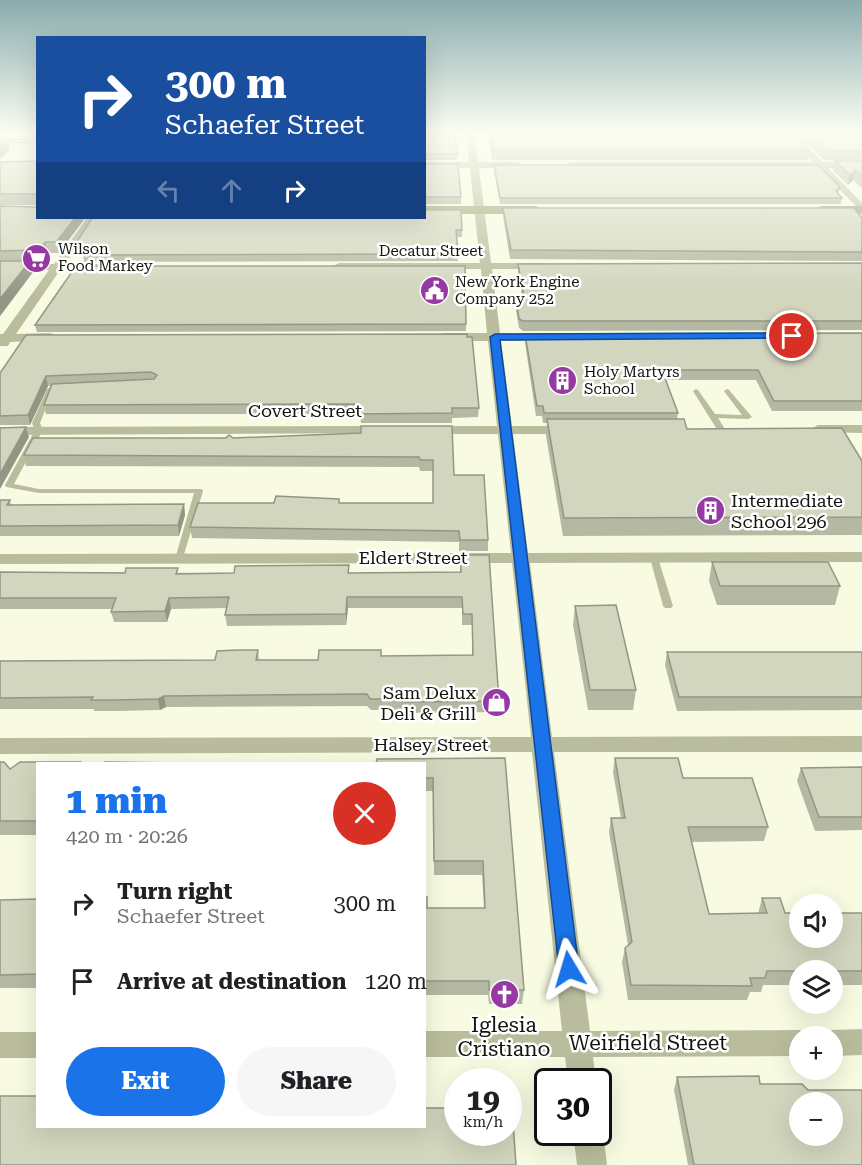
<!DOCTYPE html>
<meta charset="utf-8">
<style>
body{margin:0;font-family:"Roboto Serif",serif;background:#f6f6f6;color:#202124;height:100vh;display:flex;flex-direction:column;font-size:22px;white-space:nowrap}
*{box-sizing:border-box;margin:0}
p{font-size:20px;color:#757577}
.icon{flex:none;width:33px;height:33px;fill:none;stroke:currentColor;stroke-width:2;stroke-linecap:round;stroke-linejoin:round}
.map{position:relative;flex:1;overflow:hidden}
.panel{position:absolute;left:36px;top:762px;width:390px;height:366px;display:flex;flex-direction:column;background:#fff;border-radius:0px;box-shadow:0 6px 24px #0002}
.panel>*{flex:none}
.banner{position:absolute;left:36px;top:36px;width:390px;height:183px;border-radius:0px;box-shadow:0 6px 24px #0002;background:#1a4fa0;color:#fff;overflow:hidden}
.controls{position:absolute;left:789px;top:894px;display:grid;gap:12px}
.controls a{display:grid;place-items:center;width:54px;height:54px;border-radius:50%;background:#fff;box-shadow:0 6px 24px #0002;font-size:30px}
.speed{position:absolute;left:444px;top:1068px;display:flex;gap:12px;font-size:30px;font-weight:700;text-align:center}
.speed>*{display:grid;place-content:center;width:78px;height:78px;border-radius:50%;background:#fff;box-shadow:0 6px 24px #0002;line-height:1}
.speed small{font-size:15px;font-weight:400}
.speed .limit{border:3px solid #111;border-radius:9px;background:#fff;color:#111}
.pin{position:absolute;display:grid;place-items:center;width:51px;height:51px;color:#fff;margin:-26px;border:3px solid #fff;border-radius:50%;box-shadow:0 2px 6px #0007}
.me{position:absolute;width:66px;margin:-33px;rotate:353deg;stroke-linejoin:round;filter:drop-shadow(0 0 4px #0008)}
.turn{display:flex;align-items:center;gap:21px;height:126px;padding:0 30px;font-size:27px}
.turn .icon{width:78px;height:78px;stroke-width:2.5}
.turn b{display:block;font-size:42px;line-height:51px}
.lanes{display:flex;align-items:center;height:57px;padding:0 30px;background:#0003;justify-content:center;gap:30px;direction:ltr}
.lanes .off{opacity:.35}
.round{display:grid;place-items:center;flex:none;width:63px;height:63px;border-radius:32px;background:#f6f6f6}
.overview{display:flex;align-items:center;justify-content:space-between;height:102px;padding:0 30px}
h1{font-size:36px;font-weight:800;line-height:45px;color:#1a73e8}
.primary-button{display:flex;gap:12px;margin-top:auto;padding:12px 30px}
.primary-button a{flex:1;height:69px;border-radius:36px;background:#1a73e8;color:#fff;font-size:24px;font-weight:800;line-height:69px;text-align:center}
.primary-button a+a{background:#f6f6f6;color:#202124}
ul{padding:0;list-style:none}
li{display:flex;align-items:center;gap:18px;height:78px;padding:0 30px}
li div{flex:1}
li b{display:block;font-size:22px}
li em{font-style:normal}
.map>svg:first-child{display:block}
</style>
<div class="map">
<svg width="862" height="1165" viewBox="0 0 862 1165">
<rect width="100%" height="100%" fill="#f8fbe2"/>
<path fill="#ecf0d0" d="M 0,132 L 37,132 L 37,147 L 0,150 Z"/>
<g fill="none" stroke-linecap="round" stroke-linejoin="round">
<path fill="#babd9d" fill-rule="evenodd" d="M 50,387 L 61,387 L 64,389 L 61,391 L 53,391 L 40,423 L 43,430 L 14,484 L 39,489 L 202,489 L 203,491 L 182,561 L 176,561 L 175,559 L 194,493 L 39,493 L 6,487 L 5,485 L 35,430 L 32,423 L 47,389 Z
M 696,389 L 698,390 L 715,414 L 742,415 L 724,391 L 727,389 L 729,390 L 752,417 L 748,419 L 718,418 L 725,429 L 721,431 L 718,431 L 693,391 Z
M 654,555 L 658,558 L 673,606 L 671,608 L 665,608 L 663,606 L 650,558 Z"/>
<path fill="#babd9d" fill-rule="evenodd" d="M 466,132 L 474,132 L 478,162 L 519,162 L 524,165 L 519,168 L 479,168 L 491,263 L 542,263 L 548,266 L 542,269 L 492,269 L 500,333 L 550,333 L 556,337 L 550,341 L 501,341 L 512,426 L 571,426 L 578,430 L 571,434 L 513,434 L 528,553 L 862,552 L 862,562 L 530,563 L 552,737 L 862,736 L 862,752 L 554,752 L 590,1031 L 800,1030 L 811,1036 L 800,1036 L 800,1056 L 593,1057 L 596,1082 L 568,1082 L 565,1057 L 424,1057 L 424,1031 L 562,1031 L 532,752 L 0,754 L 0,738 L 531,737 L 512,563 L 0,564 L 0,554 L 511,553 L 498,434 L 428,434 L 421,430 L 428,426 L 497,426 L 488,341 L 443,341 L 437,337 L 443,333 L 487,333 L 481,269 L 339,269 L 333,266 L 339,263 L 480,263 L 470,168 L 424,168 L 424,162 L 469,162 Z
M 785,132 L 793,132 L 823,162 L 862,162 L 862,168 L 828,168 L 862,203 L 862,212 L 818,168 L 570,168 L 565,165 L 570,162 L 813,162 Z
M 87,218 L 97,218 L 65,264 L 98,264 L 104,267 L 98,270 L 60,270 L 16,334 L 49,333 L 53,334 L 53,340 L 10,342 L 8,346 L 0,346 L 0,334 L 3,334 L 49,270 L 0,270 L 0,264 L 54,264 Z
M 818,425 L 862,425 L 862,433 L 813,432 L 811,429 Z
M 385,426 L 392,430 L 390,433 L 0,435 L 0,427 Z
M 862,1029 L 862,1055 L 832,1056 L 832,1036 L 821,1036 L 832,1030 Z
M 0,1032 L 38,1032 L 38,1058 L 0,1058 Z
M 598,1121 L 603,1132 L 607,1165 L 577,1165 L 573,1132 L 598,1132 Z"/>
<path fill="#9ba070" fill-rule="evenodd" d="M 424,206 L 536,206 L 543,210 L 536,214 L 424,214 Z
M 823,206 L 862,206 L 862,214 L 818,213 L 818,207 Z"/>
<defs>
<path id="rail" d="M 0,132 L 15,132
M 0,141 L 38,141"/>
</defs>
<use href="#rail" stroke="#878978" stroke-width="4"/>
<use href="#rail" stroke="#fff" stroke-width="2" stroke-dasharray="7" stroke-linecap="butt"/>
</g>
<path fill="#b5b8a3" d="M 433,132 L 458,154 L 457,160 L 424,160 L 424,137 L 433,137 Z
M 488,132 L 700,132 L 702,136 L 704,136 L 701,132 L 792,132 L 810,150 L 808,160 L 492,160 Z
M 795,132 L 862,132 L 862,160 L 824,160 Z
M 38,161 L 38,218 L 85,218 L 59,253 L 48,253 L 41,262 L 31,262 L 33,272 L 0,316 L 0,206 L 36,207 L 36,205 L 0,205 L 0,162 Z
M 835,161 L 862,161 L 862,188 L 853,180 L 848,185 L 833,170 Z
M 424,164 L 461,197 L 461,204 L 424,204 Z
M 494,165 L 840,187 L 839,193 L 838,194 L 842,198 L 841,204 L 500,204 L 494,170 Z
M 503,208 L 862,218 L 862,261 L 510,259 L 503,216 Z
M 462,230 L 462,237 L 456,237 L 458,261 L 84,262 L 83,253 L 75,253 L 74,246 Z
M 862,263 L 862,330 L 523,331 L 519,328 L 515,304 L 516,296 L 522,296 L 518,272 L 518,264 Z
M 465,266 L 466,331 L 37,332 L 35,325 Z
M 862,333 L 862,411 L 772,411 L 756,380 L 666,380 L 678,413 L 677,419 L 687,429 L 862,461 L 862,535 L 563,536 L 546,436 L 547,423 L 543,423 L 542,416 L 536,416 L 525,343 L 525,334 Z
M 26,335 L 479,408 L 478,417 L 452,418 L 452,423 L 361,423 L 360,414 L 46,414 L 44,405 L 52,386 L 48,386 L 30,425 L 0,425 L 0,373 Z
M 452,426 L 454,475 L 488,540 L 488,551 L 459,551 L 459,542 L 192,538 L 190,527 L 274,503 L 339,499 L 340,503 L 433,503 L 433,471 L 420,471 L 419,467 L 26,466 L 24,455 L 233,438 L 361,433 Z
M 0,500 L 10,500 L 11,505 L 184,504 L 185,515 L 179,536 L 0,536 Z
M 460,555 L 499,701 L 498,712 L 403,713 L 402,710 L 371,710 L 367,706 L 166,707 L 160,710 L 119,711 L 94,711 L 94,709 L 0,709 L 0,661 L 215,660 L 258,650 L 259,660 L 318,660 L 381,656 L 472,655 L 472,625 L 462,625 L 462,608 L 348,608 L 346,625 L 227,626 L 225,615 L 227,608 L 171,609 L 167,622 L 114,622 L 111,612 L 112,609 L 0,609 L 0,572 L 234,573 L 349,565 L 349,573 L 460,572 Z
M 712,562 L 840,586 L 835,605 L 717,605 L 709,581 Z
M 575,606 L 636,690 L 633,710 L 588,710 L 573,625 Z
M 667,652 L 862,652 L 862,710 L 677,711 L 665,665 Z
M 505,758 L 524,990 L 522,1004 L 489,1004 L 488,995 L 424,995 L 424,897 L 427,908 L 484,908 L 482,875 L 434,875 L 433,791 L 424,791 L 424,764 Z
M 615,758 L 683,778 L 768,827 L 764,841 L 692,842 L 709,914 L 758,914 L 762,898 L 785,913 L 862,913 L 862,985 L 832,985 L 832,970 L 800,970 L 800,985 L 763,985 L 761,992 L 750,992 L 747,1000 L 628,1000 L 622,962 L 625,948 L 628,945 L 609,832 L 611,818 L 621,818 L 613,772 Z
M 0,762 L 10,769 L 38,764 L 38,835 L 0,835 Z
M 862,767 L 862,830 L 815,831 L 797,781 L 801,768 Z
M 38,899 L 38,988 L 0,988 L 0,900 Z
M 677,1077 L 760,1084 L 808,1090 L 862,1165 L 688,1165 L 674,1090 Z"/>
<path fill="#949685" d="M 7,140 L 10,150 L 0,159 L 0,147 Z
M 856,170 L 853,180 L 848,185 L 850,175 Z
M 75,218 L 85,218 L 59,253 L 56,242 Z
M 45,242 L 48,253 L 41,262 L 39,250 Z
M 30,261 L 33,272 L 0,316 L 0,299 Z
M 46,376 L 48,386 L 30,425 L 28,415 Z
M 26,427 L 29,437 L 0,489 L 0,474 Z
M 184,504 L 185,515 L 179,536 L 178,525 Z
M 347,597 L 348,608 L 346,625 L 346,614 Z
M 169,598 L 171,609 L 167,622 L 165,611 Z
M 164,696 L 166,707 L 160,710 L 158,699 Z"/>
<path fill="#d3d6be" stroke="#949685" stroke-width="1.5" fill-rule="evenodd" d="M 434,132 L 454,132 L 458,154 L 424,154 L 424,137 L 434,137 Z
M 490,132 L 700,132 L 702,136 L 710,137 L 707,132 L 792,132 L 810,150 L 493,150 Z
M 806,132 L 862,132 L 862,151 L 826,150 Z
M 0,140 L 7,140 L 0,147 Z
M 38,161 L 38,196 L 36,194 L 0,194 L 0,162 Z
M 835,161 L 862,161 L 862,176 L 856,170 L 850,175 Z
M 424,164 L 458,164 L 461,197 L 424,197 Z
M 494,165 L 818,165 L 840,187 L 836,191 L 842,198 L 500,198 Z
M 38,199 L 38,218 L 75,218 L 56,242 L 45,242 L 39,250 L 0,251 L 0,206 L 36,207 Z
M 503,208 L 854,208 L 862,218 L 862,252 L 511,250 Z
M 424,210 L 461,210 L 462,230 L 456,230 L 458,254 L 82,255 L 86,246 L 74,246 L 92,218 L 424,218 Z
M 0,261 L 30,261 L 0,299 Z
M 862,263 L 862,321 L 523,321 L 519,319 L 516,296 L 524,296 L 518,264 Z
M 76,266 L 465,266 L 466,324 L 35,325 Z
M 862,333 L 862,401 L 774,401 L 758,370 L 662,370 L 678,413 L 544,413 L 543,406 L 537,406 L 525,334 Z
M 467,334 L 467,337 L 472,337 L 479,408 L 452,408 L 452,413 L 360,414 L 360,404 L 44,405 L 52,384 L 154,379 L 157,375 L 151,372 L 46,376 L 28,415 L 0,416 L 0,373 L 26,335 Z
M 547,419 L 684,419 L 687,429 L 842,428 L 862,461 L 862,517 L 564,518 Z
M 361,426 L 452,426 L 454,475 L 484,475 L 488,540 L 460,540 L 459,531 L 190,527 L 198,503 L 274,503 L 276,496 L 339,499 L 339,503 L 433,503 L 433,460 L 420,460 L 419,457 L 24,455 L 33,438 L 226,438 L 229,435 L 233,438 L 361,433 Z
M 26,427 L 0,474 L 0,428 Z
M 0,500 L 10,500 L 7,505 L 184,504 L 178,525 L 0,526 Z
M 460,555 L 489,555 L 499,701 L 402,702 L 402,699 L 370,699 L 367,694 L 164,696 L 158,699 L 116,700 L 91,700 L 93,697 L 0,698 L 0,661 L 215,660 L 217,651 L 237,650 L 258,650 L 256,660 L 318,660 L 319,650 L 381,650 L 381,656 L 473,655 L 472,614 L 463,614 L 462,597 L 347,597 L 346,614 L 225,615 L 229,597 L 169,598 L 165,611 L 111,612 L 116,598 L 0,598 L 0,572 L 125,573 L 126,568 L 178,568 L 176,574 L 234,573 L 235,566 L 349,565 L 348,573 L 461,572 Z
M 712,562 L 828,562 L 840,586 L 720,586 Z
M 616,605 L 636,690 L 590,690 L 575,606 Z
M 667,652 L 862,652 L 862,697 L 679,697 Z
M 505,758 L 524,990 L 489,990 L 489,981 L 424,981 L 424,897 L 427,897 L 427,908 L 485,908 L 483,861 L 434,861 L 433,778 L 424,778 L 424,764 L 376,764 L 377,759 Z
M 615,758 L 678,758 L 683,778 L 752,778 L 768,827 L 688,827 L 709,914 L 767,913 L 762,898 L 780,898 L 785,913 L 800,913 L 800,938 L 832,938 L 832,913 L 862,913 L 862,971 L 767,971 L 765,978 L 750,978 L 752,986 L 631,985 L 625,948 L 632,942 L 611,818 L 625,818 Z
M 0,762 L 4,762 L 10,769 L 20,762 L 81,762 L 82,764 L 38,764 L 38,821 L 0,821 Z
M 105,762 L 255,764 L 105,764 Z
M 862,767 L 862,817 L 819,817 L 801,768 Z
M 38,899 L 38,974 L 0,975 L 0,900 Z
M 759,1076 L 760,1084 L 802,1084 L 808,1090 L 862,1090 L 862,1165 L 694,1165 L 677,1077 ZM 800,1102 L 832,1102 L 832,1136 L 800,1136 Z
M 0,1096 L 38,1096 L 38,1126 L 424,1126 L 424,1108 L 458,1108 L 458,1132 L 508,1132 L 508,1107 L 512,1107 L 516,1165 L 0,1165 Z"/>
<linearGradient id="sky" x2="0" y2="1"><stop stop-color="#89acae"/><stop offset="0.45" stop-color="#fcfdf2"/><stop offset="1" stop-color="#fcfdf2" stop-opacity="0"/></linearGradient>
<rect width="862" height="295" fill="url(#sky)"/>
<path fill="#1a73e8" stroke="#114b97" stroke-width="1.5" d="M 792,333 L 797,336 L 796,338 L 500,340 L 579,969 L 576,975 L 569,978 L 562,975 L 559,969 L 490,337 L 495,334 Z"/>
<defs>
<symbol id="supermarket-disc" viewBox="-11 -11 22 22"><circle r="9.5" fill="#9639a3" stroke="#fff"/><path d="M-6-5.5h2.5l.6 2H6L4.5 2H-2.5L-4.4-4H-6ZM-1.5 3.2a1.3 1.3 0 1 0 .1 0ZM3 3.2a1.3 1.3 0 1 0 .1 0Z" fill="#fff"/></symbol>
<symbol id="civic-disc" viewBox="-11 -11 22 22"><circle r="9.5" fill="#9639a3" stroke="#fff"/><path d="M-.6-6.5H3V-4.5H.6V-3L4-1V1h2V6H-6V1h2V-1L-.6-3ZM-1.2 2.5V6h2.4V2.5Z" fill="#fff"/></symbol>
<symbol id="building-disc" viewBox="-11 -11 22 22"><circle r="9.5" fill="#9639a3" stroke="#fff"/><path d="M-4-6H4V6H1V3H-1V6H-4ZM-2.5-4.3h1.7v1.8h-1.7ZM.8-4.3h1.7v1.8H.8ZM-2.5-1h1.7V.8h-1.7ZM.8-1h1.7V.8H.8Z" fill="#fff"/></symbol>
<symbol id="shop-disc" viewBox="-11 -11 22 22"><circle r="9.5" fill="#9639a3" stroke="#fff"/><path d="M-5-2.5h2.3a2.7 3.5 0 0 1 5.4 0H5L5.5 6h-11ZM-1.5-2.5h3a1.5 2.3 0 0 0-3 0Z" fill="#fff"/></symbol>
<symbol id="church-disc" viewBox="-11 -11 22 22"><circle r="9.5" fill="#9639a3" stroke="#fff"/><path d="M-1.2-6h2.4v3.5h3.3v2.4h-3.3V6h-2.4V-.1h-3.3v-2.4h3.3Z" fill="#fff"/></symbol>
</defs>
<g fill-rule="evenodd">
<use href="#supermarket-disc" x="20" y="242" width="33" height="33"/>
<use href="#civic-disc" x="418" y="274" width="33" height="33"/>
<use href="#building-disc" x="546" y="364" width="33" height="33"/>
<use href="#building-disc" x="694" y="494" width="33" height="33"/>
<use href="#shop-disc" x="480" y="686" width="33" height="33"/>
<use href="#church-disc" x="488" y="978" width="33" height="33"/>
</g>
<g text-anchor="middle" stroke-width="5" stroke-linejoin="round" paint-order="stroke">
<g font-size="15" fill="#13140c" stroke="#fff" text-anchor="start">
<text x="58" y="254">Wilson<tspan x="58" dy="17">Food Markey</tspan></text>
<text x="455" y="287">New York Engine<tspan x="455" dy="17">Company 252</tspan></text>
<text x="584" y="377">Holy Martyrs<tspan x="584" dy="17">School</tspan></text>
</g>
<g font-size="15" fill="#13140c" stroke="#fff">
<text x="431" y="256">Decatur Street</text>
</g>
<g font-size="18" fill="#13140c" stroke="#fff">
<text x="305" y="417">Covert Street</text>
<text x="413" y="564">Eldert Street</text>
<text x="431" y="751">Halsey Street</text>
</g>
<g font-size="18" fill="#13140c" stroke="#fff" text-anchor="start">
<text x="731" y="507">Intermediate<tspan x="731" dy="21">School 296</tspan></text>
<text x="476" y="699" text-anchor="end">Sam Delux<tspan x="476" dy="21">Deli &amp; Grill</tspan></text>
</g>
<g font-size="21" fill="#13140c" stroke="#fff">
<text x="504" y="1032">Iglesia<tspan x="504" dy="24">Cristiano</tspan></text>
</g>
<g font-size="21" fill="#13140c" stroke="#fff">
<text x="648" y="1050">Weirfield Street</text>
</g>
</g>
</svg>
<div class="controls">
<a><svg class="icon" aria-label="sound" viewBox="0 0 24 24"><path d="M4 9h4l5-4v14l-5-4H4zM17 9q2 3 0 6"/></svg></a>
<a><svg class="icon" aria-label="layers" viewBox="0 0 24 24"><path d="M12 4l9 5-9 5-9-5zM3 14l9 5 9-5"/></svg></a>
<a>+</a>
<a>−</a>
</div>
<div class="speed"><div>19<small>km/h</small></div><div class="limit">30</div></div>
<div class="pin" style="left:792px;top:336px;background:#d93025"><svg class="icon" aria-label="arrive" viewBox="0 0 24 24"><path d="M6 21V4h12l-3 4 3 4H6"/></svg></div>
<svg class="me" style="left:569px;top:969px" viewBox="-20 -20 40 40"><path d="M0-17L14 15 0 8-14 15z" fill="#1a73e8" stroke="#fff" stroke-width="4"/></svg>
<div class="banner">
<div class="turn"><svg class="icon" aria-label="right" viewBox="0 0 24 24"><path d="M7 20v-9h11M14 6l5 5-5 5"/></svg><div><b>300 m</b>Schaefer Street</div></div>
<div class="lanes"><svg class="icon off" aria-label="left" viewBox="0 0 24 24"><path d="M17 20v-9H6M10 6l-5 5 5 5"/></svg><svg class="icon off" aria-label="ahead" viewBox="0 0 24 24"><path d="M12 20V5M6 11l6-6 6 6"/></svg><svg class="icon" aria-label="right" viewBox="0 0 24 24"><path d="M7 20v-9h11M14 6l5 5-5 5"/></svg></div>
</div>
<section class="panel">
<div class="overview"><div><h1>1 min</h1><p>420 m · 20:26</p></div><a class="round" style="background:#d93025;color:#fff"><svg class="icon" aria-label="close" viewBox="0 0 24 24"><path d="M6 6l12 12M18 6L6 18"/></svg></a></div>
<ul>
<li><svg class="icon" aria-label="right" viewBox="0 0 24 24"><path d="M7 20v-9h11M14 6l5 5-5 5"/></svg><div><b>Turn right</b><p>Schaefer Street</p></div><em>300 m</em></li>
<li><svg class="icon" aria-label="arrive" viewBox="0 0 24 24"><path d="M6 21V4h12l-3 4 3 4H6"/></svg><div><b>Arrive at destination</b></div><em>120 m</em></li>
</ul>
<div class="primary-button"><a>Exit</a><a>Share</a></div>
</section>
</div>
